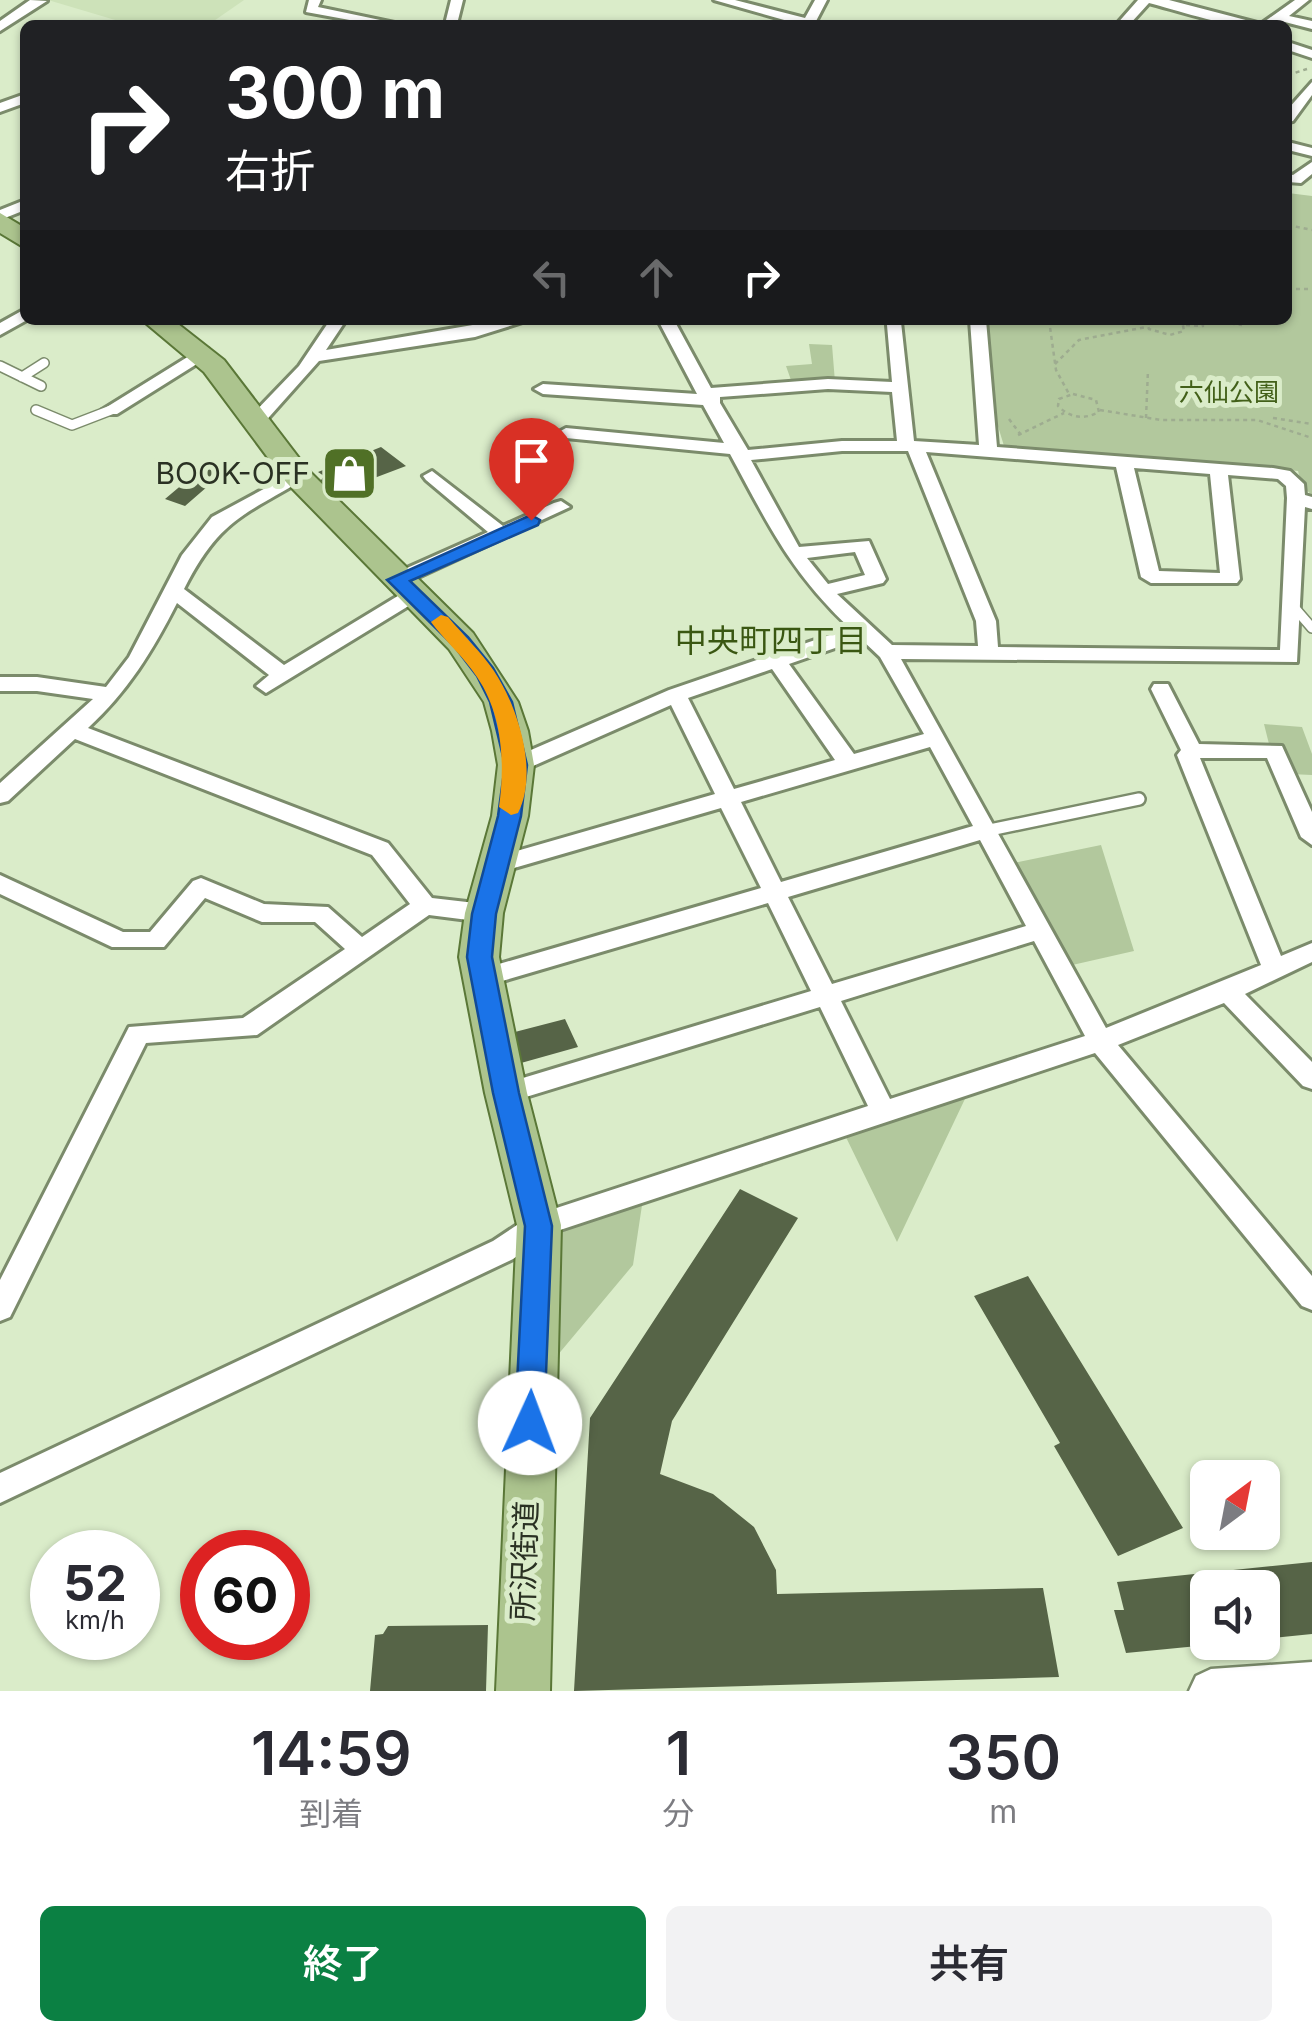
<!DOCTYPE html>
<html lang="ja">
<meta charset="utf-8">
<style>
body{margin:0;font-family:Inter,"Noto Sans JP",sans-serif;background:#f2f2f3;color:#2b2b33;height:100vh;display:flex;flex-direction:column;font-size:38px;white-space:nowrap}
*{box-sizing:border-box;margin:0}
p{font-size:32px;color:#7c7c81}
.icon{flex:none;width:55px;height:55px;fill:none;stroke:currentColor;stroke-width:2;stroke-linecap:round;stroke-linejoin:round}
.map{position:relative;height:1691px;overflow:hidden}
.side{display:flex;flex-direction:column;background:#fff;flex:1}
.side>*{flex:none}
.banner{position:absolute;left:20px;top:20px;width:1272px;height:305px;border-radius:15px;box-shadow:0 2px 8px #0004;background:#202124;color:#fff;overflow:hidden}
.needle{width:65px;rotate:32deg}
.tools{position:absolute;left:1190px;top:1460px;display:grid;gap:20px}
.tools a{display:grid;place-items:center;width:90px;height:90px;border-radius:15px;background:#fff;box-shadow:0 2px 8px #0004;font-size:50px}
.speed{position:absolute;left:30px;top:1530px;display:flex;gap:20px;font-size:50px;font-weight:700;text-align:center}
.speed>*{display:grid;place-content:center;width:130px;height:130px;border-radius:50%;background:#fff;box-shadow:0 2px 8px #0004;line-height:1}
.speed small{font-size:25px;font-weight:400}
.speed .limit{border:15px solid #d22;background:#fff;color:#111}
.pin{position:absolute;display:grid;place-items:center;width:85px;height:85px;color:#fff;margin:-102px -42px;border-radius:50% 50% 50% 0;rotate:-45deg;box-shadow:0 0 10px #0007}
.pin .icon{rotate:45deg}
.me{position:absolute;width:110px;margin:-55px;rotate:2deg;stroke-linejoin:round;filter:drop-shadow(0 0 8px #0008)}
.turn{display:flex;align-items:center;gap:35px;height:210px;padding:0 40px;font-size:45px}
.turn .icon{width:130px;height:130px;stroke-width:2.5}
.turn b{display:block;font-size:70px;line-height:85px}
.lanes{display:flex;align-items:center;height:95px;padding:0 40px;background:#0003;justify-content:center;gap:50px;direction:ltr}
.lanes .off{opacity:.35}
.eta{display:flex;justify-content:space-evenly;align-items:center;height:170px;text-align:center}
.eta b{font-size:60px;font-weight:600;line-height:70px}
.primary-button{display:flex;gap:20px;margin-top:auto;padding:20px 40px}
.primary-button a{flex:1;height:115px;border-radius:15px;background:#0b8043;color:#fff;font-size:40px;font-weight:600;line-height:115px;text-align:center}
.primary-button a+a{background:#f2f2f3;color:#2b2b33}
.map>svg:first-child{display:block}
</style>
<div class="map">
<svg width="1312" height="1691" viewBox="0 0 1312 1691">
<rect width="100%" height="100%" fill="#daecc9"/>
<path fill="#cde2b9" d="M 48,0 L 244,0 L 208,25 L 132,25 Z"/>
<path fill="#b2c89d" d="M 1288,193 L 1312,196 L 1312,495 L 1302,486 L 1298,471 L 1004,446 L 987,390 L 986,320 L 1288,320 Z
M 809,344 L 832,345 L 835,382 L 792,383 L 786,366 L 812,364 Z
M 1264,724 L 1302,727 L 1312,754 L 1312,775 L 1290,774 L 1270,748 Z
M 1101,845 L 1134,951 L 1059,968 L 1004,865 Z
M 973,1082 L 897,1242 L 841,1127 Z
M 644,1192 L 633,1265 L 531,1387 L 539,1225 Z"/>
<path fill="#566447" d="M 381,447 L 406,466 L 340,491 L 319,483 L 324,476 L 318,472 Z
M 203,467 L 223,473 L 185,506 L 165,499 Z
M 565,1019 L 578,1047 L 521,1063 L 511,1033 Z
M 740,1189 L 798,1218 L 672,1421 L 660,1474 L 713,1494 L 754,1527 L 776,1570 L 777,1594 L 1043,1588 L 1059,1677 L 574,1691 L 590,1418 Z
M 1028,1276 L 1183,1528 L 1118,1556 L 1054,1446 L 1060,1443 L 974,1296 Z
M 1312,1562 L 1312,1634 L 1262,1639 L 1262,1588 L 1208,1588 L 1208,1645 L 1126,1653 L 1114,1610 L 1124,1610 L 1117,1582 Z
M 488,1625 L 486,1691 L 370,1691 L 375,1635 L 383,1634 L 388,1626 Z"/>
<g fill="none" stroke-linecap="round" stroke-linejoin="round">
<defs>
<path id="service-far1" d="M 0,366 L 41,386
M 22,377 L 44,363
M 36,410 L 72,425 L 111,410
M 1293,606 L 1312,628"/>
<path id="service" d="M 985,831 L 1139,799"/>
<path id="minor" d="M 30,0 L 47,1 L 0,31 L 0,21 Z
M 309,0 L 321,0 L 318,7 L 404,25 L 377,25 L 306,12 Z
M 451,0 L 463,0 L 458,20 L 461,25 L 449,25 L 446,20 Z
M 714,0 L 735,0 L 805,18 L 815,0 L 827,0 L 814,25 L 802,25 Z
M 1138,0 L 1169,0 L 1261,24 L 1295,0 L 1309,0 L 1289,16 L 1312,21 L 1312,29 L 1281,21 C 1251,37 1181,11 1149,3 L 1129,25 L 1116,25 Z
M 1288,42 L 1312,50 L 1312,58 L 1288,50 Z
M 1312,82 L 1312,95 L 1293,121 L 1288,122 L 1288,109 Z
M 25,94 L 25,103 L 0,112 L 0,103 Z
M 1288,142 L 1312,148 L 1312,156 L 1288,150 Z
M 1312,162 L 1312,174 L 1301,183 L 1288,182 L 1288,174 L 1293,175 Z
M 25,200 L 25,210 L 0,220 L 0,210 Z
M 25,309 L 27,320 L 0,335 L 0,323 Z
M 330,320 L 346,320 L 326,350 L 502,320 L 529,320 L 475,337 L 319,361 L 262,425 L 250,425 L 250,417 L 299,366 Z
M 658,320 L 674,320 L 711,388 L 828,379 L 892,382 L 887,325 L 901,322 L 914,441 L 979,445 L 970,320 L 986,320 L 997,447 L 1273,468 L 1290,471 L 1304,484 L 1305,495 L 1312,497 L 1312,509 L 1305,507 L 1297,662 L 901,659 L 1106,1028 L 1261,965 L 1177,755 L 1181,750 L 1151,689 L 1154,684 L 1168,684 L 1199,744 L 1282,746 L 1312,812 L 1312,845 L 1301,837 L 1267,758 L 1200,758 L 1281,956 L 1312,943 L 1312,962 L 1245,994 L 1312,1062 L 1312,1089 L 1303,1086 L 1224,1003 L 1118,1045 L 1312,1276 L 1312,1310 L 1302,1306 L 1095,1053 L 548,1234 L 513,1259 L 0,1503 L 0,1473 L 493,1241 L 529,1217 L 868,1106 L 820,1007 L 506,1103 L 497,1100 L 493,1093 L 497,1086 L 506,1083 L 811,991 L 768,903 L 482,987 L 474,985 L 470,978 L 474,971 L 482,969 L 761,888 L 721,808 L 497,873 L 486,865 L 489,859 L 715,794 L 671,705 L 524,770 L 508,770 L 505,765 L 508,760 L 669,690 L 850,628 C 791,573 768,524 730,454 L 566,438 L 557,433 L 566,428 L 724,443 L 703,405 L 543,394 L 534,389 L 543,384 L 697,394 ZM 828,389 L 892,392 L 897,441 L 842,441 L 748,450 L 720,403 L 720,397 ZM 842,451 L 908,451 L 976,621 L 978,646 L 892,645 L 837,594 L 883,583 L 886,579 L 869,541 L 799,547 L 751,460 ZM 926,452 L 1116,467 L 1141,577 L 1151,583 L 1237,583 L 1240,579 L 1228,475 L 1278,479 L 1286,486 L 1287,498 L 1280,650 L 998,647 L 996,621 ZM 1134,468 L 1210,474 L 1220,573 L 1159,571 ZM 855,552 L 865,575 L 828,584 L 807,558 ZM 861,639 L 880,657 L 924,734 L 854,754 L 789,664 ZM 772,669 L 835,760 L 734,789 L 688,698 ZM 930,747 L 973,826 L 781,882 L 741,802 ZM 980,840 L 1026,926 L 832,984 L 788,897 ZM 1034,941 L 1085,1036 L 890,1099 L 841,1001 Z
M 202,348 L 208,349 L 208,357 L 117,414 L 105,414 L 102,410 Z
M 297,471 L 306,476 L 303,480 C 241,516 218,522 184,589 L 284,665 L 406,591 L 420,591 L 423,595 L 420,599 L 266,693 L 256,686 L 269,675 L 177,603 C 152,652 128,691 88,728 L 388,843 L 432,898 L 484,904 L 492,907 L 496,913 L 492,919 L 484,922 L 429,915 L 257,1035 L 146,1043 L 10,1317 L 0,1321 L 0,1280 L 129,1027 L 243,1018 L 345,949 L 315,922 L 262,922 L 205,898 L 164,947 L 112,947 L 0,894 L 0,875 L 123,932 L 150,932 L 193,881 L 201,878 L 264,904 L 328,907 L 362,937 L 410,904 L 372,855 L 75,739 L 8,801 L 0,803 L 0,783 L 93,699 L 37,691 L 0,691 L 0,677 L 37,677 L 106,687 L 129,657 L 182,555 L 212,517 Z
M 432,471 L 503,526 L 554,503 L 561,501 L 570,507 L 403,584 L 389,584 L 386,580 L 389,576 L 488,532 L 426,480 L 423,476 Z"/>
<path id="tertiary" d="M 1312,1662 L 1312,1691 L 1189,1691 L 1196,1676 L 1211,1669 Z"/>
<path id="primary" d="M 0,213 L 25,228 L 25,248 L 0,233 Z
M 142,320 L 173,320 L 224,360 L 308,470 L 473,633 L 518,702 L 528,731 L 534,765 L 528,816 L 503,913 L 499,957 L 527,1093 L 561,1225 L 550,1691 L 496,1691 L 517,1225 L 485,1093 L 459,957 L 465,913 L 492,816 L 498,765 L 492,731 L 484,702 L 449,649 L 286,482 L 204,372 Z"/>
</defs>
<use href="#service-far1" stroke="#7b8b6b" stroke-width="12"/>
<use href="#service" stroke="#7b8b6b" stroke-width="16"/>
<use href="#minor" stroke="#7b8b6b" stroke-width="6"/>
<use href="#tertiary" stroke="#7b8b6b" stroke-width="5"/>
<use href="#primary" stroke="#5a7737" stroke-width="4"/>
<path stroke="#9eac90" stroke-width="2.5" stroke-dasharray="4 4" stroke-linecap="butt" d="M 1288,75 L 1307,69
M 1288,225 L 1312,230
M 1288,289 L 1312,289
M 1049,320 L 1056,370 L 1069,394
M 1145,320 L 1149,329 L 1170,335 L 1184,331 L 1182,320
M 1207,320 L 1242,325
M 1186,325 L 1203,326 L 1201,320
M 1055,364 L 1079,340 L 1146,327
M 1073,394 L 1096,400 L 1099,412 C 1084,420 1070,418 1058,406 L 1059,399 Z
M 1100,410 L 1161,420 L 1257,420 L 1312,438
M 1146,418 L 1148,370
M 1273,418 L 1312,424
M 1009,419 L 1021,435
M 1018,435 L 1064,413"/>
<use href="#service-far1" stroke="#fff" stroke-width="9"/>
<use href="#service" stroke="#fff" stroke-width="11"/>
<use href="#minor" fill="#fff" fill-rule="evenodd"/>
<use href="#tertiary" fill="#fff" fill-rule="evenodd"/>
<use href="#primary" fill="#acc48e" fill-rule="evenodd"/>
</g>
<path fill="#1a73e8" stroke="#114b97" stroke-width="2.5" d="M 531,515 L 540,520 L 538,525 L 410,581 L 468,637 L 493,668 L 512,702 L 527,765 L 521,816 L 496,914 L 492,957 L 519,1093 L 552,1226 L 544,1423 L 540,1433 L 530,1437 L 519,1433 L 515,1423 L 525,1226 L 493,1093 L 467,957 L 472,914 L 498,816 L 505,765 L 490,702 L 477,676 L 454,646 L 387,580 Z"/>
<path fill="#f59e0b" d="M 441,615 L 448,617 C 463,635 481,652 494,671 C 518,707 539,772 518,813 L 511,815 L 499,807 C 505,764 503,715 477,677 C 464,657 445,641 431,622 Z"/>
<defs>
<symbol id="shop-square" viewBox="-11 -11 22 22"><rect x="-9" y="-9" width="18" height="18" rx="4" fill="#507026" stroke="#daecc9"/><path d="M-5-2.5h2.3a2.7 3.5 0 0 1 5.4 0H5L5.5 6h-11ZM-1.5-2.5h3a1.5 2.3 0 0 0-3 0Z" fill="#fff"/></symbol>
</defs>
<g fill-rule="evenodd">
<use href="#shop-square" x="318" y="442" width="63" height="63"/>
</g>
<g text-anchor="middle" stroke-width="10" stroke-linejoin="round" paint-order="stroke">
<g font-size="25" fill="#426019" stroke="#daecc9">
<text x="1229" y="401">六仙公園</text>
</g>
<g font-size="30" fill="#2a3123" stroke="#daecc9" text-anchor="end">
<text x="310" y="484">BOOK-OFF</text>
</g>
<g font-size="30" fill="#2a3123" stroke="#daecc9">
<text transform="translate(525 1561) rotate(-88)" y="10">所沢街道</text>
</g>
<g font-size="32" fill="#3a5712" stroke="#daecc9">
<text x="771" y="652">中央町四丁目</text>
</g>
</g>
</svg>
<div class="tools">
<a><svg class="needle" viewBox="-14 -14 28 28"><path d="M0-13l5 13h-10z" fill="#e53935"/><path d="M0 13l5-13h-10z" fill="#7c7c81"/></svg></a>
<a><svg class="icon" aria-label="sound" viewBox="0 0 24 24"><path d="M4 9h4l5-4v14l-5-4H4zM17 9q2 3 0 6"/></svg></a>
</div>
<div class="speed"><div>52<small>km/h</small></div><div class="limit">60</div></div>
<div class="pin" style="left:531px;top:520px;background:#d93025"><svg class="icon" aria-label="arrive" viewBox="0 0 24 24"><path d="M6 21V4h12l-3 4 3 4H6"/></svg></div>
<svg class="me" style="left:530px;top:1423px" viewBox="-20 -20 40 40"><circle r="19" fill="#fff"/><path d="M0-13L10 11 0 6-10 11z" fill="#1a73e8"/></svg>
<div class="banner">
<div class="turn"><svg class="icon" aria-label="right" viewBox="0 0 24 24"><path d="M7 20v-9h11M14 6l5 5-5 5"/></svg><div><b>300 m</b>右折</div></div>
<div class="lanes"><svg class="icon off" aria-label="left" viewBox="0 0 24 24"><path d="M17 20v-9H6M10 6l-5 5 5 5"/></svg><svg class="icon off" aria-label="ahead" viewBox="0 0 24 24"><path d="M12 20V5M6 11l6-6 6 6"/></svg><svg class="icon" aria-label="right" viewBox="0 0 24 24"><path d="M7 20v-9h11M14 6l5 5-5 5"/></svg></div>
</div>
</div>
<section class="side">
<div class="eta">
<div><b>14:59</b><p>到着</p></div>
<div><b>1</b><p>分</p></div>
<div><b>350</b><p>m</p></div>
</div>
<div class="primary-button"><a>終了</a><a>共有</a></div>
</section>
